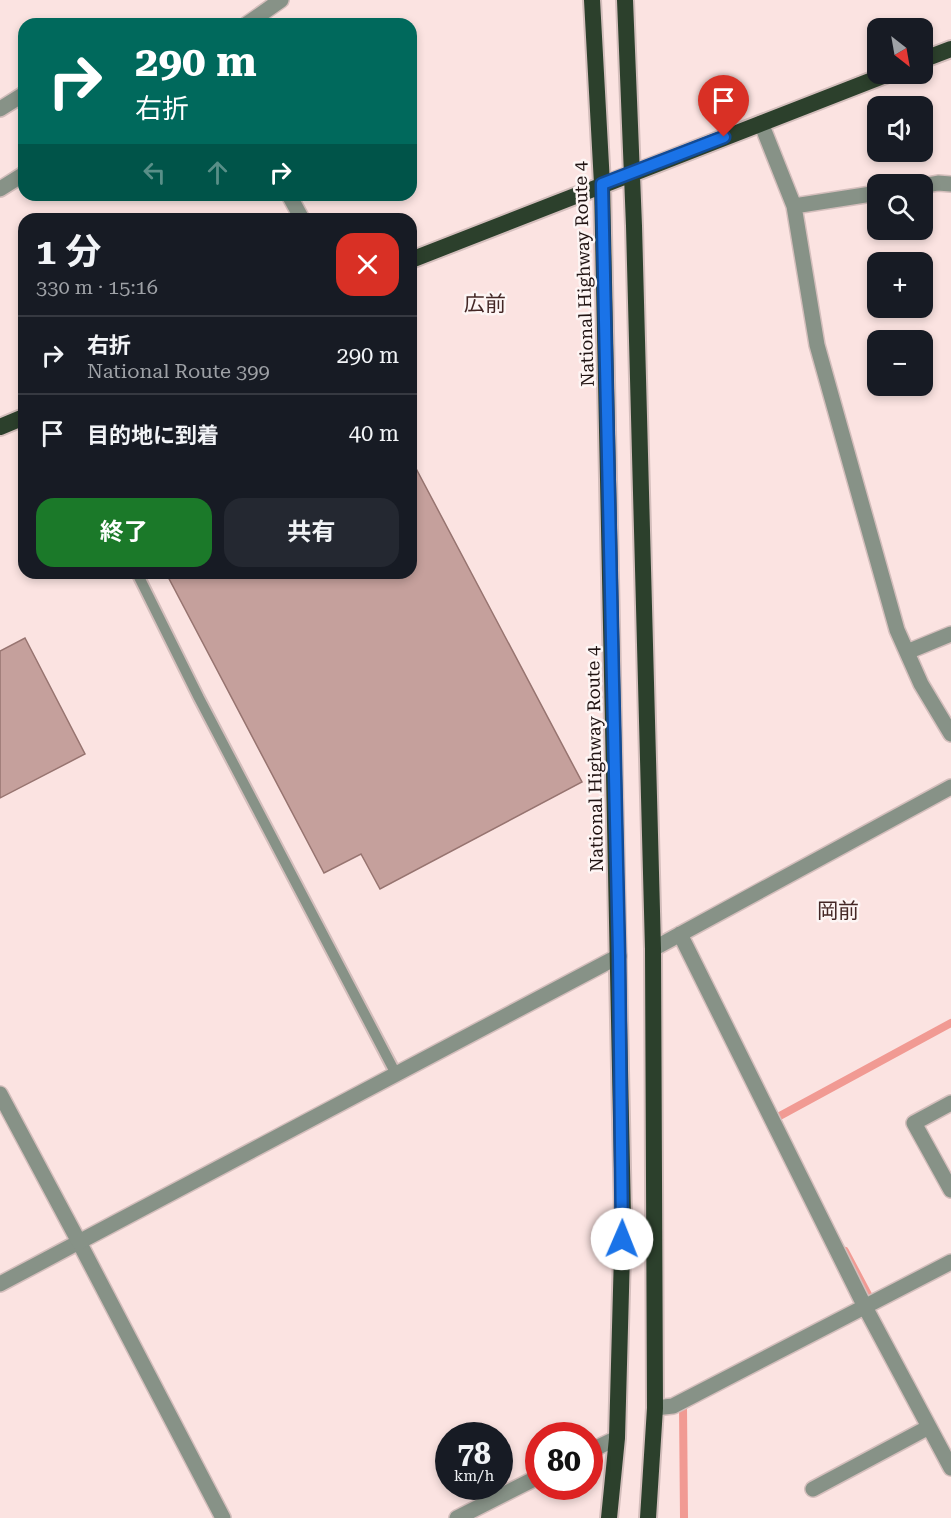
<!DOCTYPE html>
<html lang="ja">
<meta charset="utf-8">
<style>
body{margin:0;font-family:"Roboto Serif","Noto Sans JP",serif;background:#242831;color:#f1f3f6;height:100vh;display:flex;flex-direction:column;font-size:22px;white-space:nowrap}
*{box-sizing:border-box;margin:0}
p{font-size:20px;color:#9ea1a6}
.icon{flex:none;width:33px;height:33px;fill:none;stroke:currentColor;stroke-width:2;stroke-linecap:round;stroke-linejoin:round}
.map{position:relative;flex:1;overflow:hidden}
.sheet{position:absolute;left:18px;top:213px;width:399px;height:366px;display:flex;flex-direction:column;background:#171b24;border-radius:18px;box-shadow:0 3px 9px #0003}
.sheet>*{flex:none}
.guide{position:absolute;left:18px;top:18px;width:399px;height:183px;border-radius:18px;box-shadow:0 3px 9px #0003;background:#00695c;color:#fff;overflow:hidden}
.needle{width:39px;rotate:149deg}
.fabs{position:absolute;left:867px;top:18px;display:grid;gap:12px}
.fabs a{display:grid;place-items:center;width:66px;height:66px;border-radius:12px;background:#171b24;box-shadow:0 3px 9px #0003;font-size:30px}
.speed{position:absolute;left:435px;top:1422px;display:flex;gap:12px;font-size:30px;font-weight:700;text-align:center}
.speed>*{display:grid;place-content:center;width:78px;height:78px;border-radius:50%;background:#171b24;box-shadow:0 3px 9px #0003;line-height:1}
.speed small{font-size:15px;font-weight:400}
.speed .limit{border:9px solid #d22;background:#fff;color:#111}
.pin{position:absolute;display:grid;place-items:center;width:51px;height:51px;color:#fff;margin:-62px -26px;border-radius:50% 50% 50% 0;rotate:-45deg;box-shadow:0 0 6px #0007}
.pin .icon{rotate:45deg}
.me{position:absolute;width:66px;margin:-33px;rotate:1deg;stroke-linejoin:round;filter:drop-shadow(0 0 4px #0008)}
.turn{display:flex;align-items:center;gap:21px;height:126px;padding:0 18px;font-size:27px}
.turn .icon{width:78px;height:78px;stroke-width:2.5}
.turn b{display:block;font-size:42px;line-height:51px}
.lanes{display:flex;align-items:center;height:57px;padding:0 18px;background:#0003;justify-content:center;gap:30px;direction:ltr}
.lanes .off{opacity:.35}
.round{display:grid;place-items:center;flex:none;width:63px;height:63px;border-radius:18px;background:#242831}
.head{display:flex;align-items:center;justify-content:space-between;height:102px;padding:0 18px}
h1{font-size:36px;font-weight:700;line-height:45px}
.button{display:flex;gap:12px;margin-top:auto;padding:12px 18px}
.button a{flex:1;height:69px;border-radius:18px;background:#1b7929;color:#fff;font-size:24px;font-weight:700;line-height:69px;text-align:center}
.button a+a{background:#242831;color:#f1f3f6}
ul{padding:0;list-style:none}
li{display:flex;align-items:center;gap:18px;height:78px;padding:0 18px;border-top:2px solid #363941}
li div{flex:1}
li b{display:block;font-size:22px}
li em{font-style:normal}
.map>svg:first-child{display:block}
</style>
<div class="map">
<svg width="951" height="1518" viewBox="0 0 951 1518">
<rect width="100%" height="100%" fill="#fbe3e1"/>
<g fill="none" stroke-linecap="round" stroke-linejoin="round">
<path stroke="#f19a93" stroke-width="8" d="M 779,1124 L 776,1118 L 951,1023
M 845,1251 L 873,1304
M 684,1518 L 683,1406 L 689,1403"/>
</g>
<path fill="#c5a09c" stroke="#977470" stroke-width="1.5" d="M 411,459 L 582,782 L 380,889 L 361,854 L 324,873 L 166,573 L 411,573 Z
M 25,638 L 85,754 L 0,798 L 0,651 Z"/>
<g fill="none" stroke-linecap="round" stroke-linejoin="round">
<defs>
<path id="service" d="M 137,573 L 199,698 L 396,1074"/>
<path id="minor" d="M 247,24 L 281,0
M 0,109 L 24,94
M 761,123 L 794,206 L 817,345 L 897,630 L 921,684 L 951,734
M 922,186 L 938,183 L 951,184
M 0,189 L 24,174
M 289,195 L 302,219
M 794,206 L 878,193
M 907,652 L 951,634
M 680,934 L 865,1307 L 951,1468
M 653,949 L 951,787
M 951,1103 L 914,1123 L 951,1190
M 0,1284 L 79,1242 L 223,1518
M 655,1408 L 673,1406 L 951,1262
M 590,1451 L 617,1438
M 813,1489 L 929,1427
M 457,1518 L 538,1477"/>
<path id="tertiary" d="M 0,1094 L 79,1242 L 619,956"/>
<path id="trunk" d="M 592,0 L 602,184 L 623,1217 L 617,1438 L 609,1518
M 625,0 L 634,226 L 653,949 L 655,1408 L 648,1518
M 922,60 L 951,49
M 411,260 L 888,74
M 0,427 L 24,417"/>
</defs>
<use href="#service" stroke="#d4bebc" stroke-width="14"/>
<use href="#minor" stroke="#d4bebc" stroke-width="18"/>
<use href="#tertiary" stroke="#d4bebc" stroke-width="18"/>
<use href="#trunk" stroke="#d4bebc" stroke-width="20"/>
<use href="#service" stroke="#879287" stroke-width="10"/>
<use href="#minor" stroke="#879287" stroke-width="15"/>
<use href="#tertiary" stroke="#879287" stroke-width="15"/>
<use href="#trunk" stroke="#2c402c" stroke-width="16"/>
</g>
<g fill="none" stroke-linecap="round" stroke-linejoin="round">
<defs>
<path id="route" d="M 622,1239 L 619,956 L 602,184 L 724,137"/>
</defs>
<use href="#route" stroke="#114b97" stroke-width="15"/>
<use href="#route" stroke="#1a73e8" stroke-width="10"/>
</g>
<g text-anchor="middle" stroke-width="5" stroke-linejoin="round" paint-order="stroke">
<g font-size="18" fill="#201312" stroke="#fdf5f4">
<text transform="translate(584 274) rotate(-92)" y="6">National Highway Route 4</text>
<text transform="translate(595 759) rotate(-91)" y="6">National Highway Route 4</text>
</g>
<g font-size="21" fill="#442725" stroke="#fdf5f4">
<text x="485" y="311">広前</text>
<text x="838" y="918">岡前</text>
</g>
</g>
</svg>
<div class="fabs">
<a><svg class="needle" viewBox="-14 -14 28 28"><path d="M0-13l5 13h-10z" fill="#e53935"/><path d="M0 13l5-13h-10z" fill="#9ea1a6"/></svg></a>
<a><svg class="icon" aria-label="sound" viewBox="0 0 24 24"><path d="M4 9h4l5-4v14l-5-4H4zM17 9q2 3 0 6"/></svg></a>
<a><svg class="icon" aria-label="search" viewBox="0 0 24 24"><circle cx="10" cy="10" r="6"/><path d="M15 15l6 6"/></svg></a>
<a>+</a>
<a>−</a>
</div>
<div class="speed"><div>78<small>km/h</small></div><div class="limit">80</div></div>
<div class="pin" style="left:724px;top:137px;background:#d93025"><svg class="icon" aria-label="arrive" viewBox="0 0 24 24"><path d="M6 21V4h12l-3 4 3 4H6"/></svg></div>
<svg class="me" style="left:622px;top:1239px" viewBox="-20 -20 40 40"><circle r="19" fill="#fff"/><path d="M0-13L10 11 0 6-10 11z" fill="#1a73e8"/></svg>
<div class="guide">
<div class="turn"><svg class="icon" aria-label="right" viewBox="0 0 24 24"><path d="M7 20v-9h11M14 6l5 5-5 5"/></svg><div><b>290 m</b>右折</div></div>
<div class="lanes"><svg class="icon off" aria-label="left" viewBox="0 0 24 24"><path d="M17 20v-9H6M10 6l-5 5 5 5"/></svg><svg class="icon off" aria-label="ahead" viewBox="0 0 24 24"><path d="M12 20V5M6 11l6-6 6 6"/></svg><svg class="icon" aria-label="right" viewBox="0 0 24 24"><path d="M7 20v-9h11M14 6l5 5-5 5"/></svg></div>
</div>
<section class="sheet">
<div class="head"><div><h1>1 分</h1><p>330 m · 15:16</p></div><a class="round" style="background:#d93025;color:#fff"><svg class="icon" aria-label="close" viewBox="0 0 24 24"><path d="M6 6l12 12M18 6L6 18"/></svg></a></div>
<ul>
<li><svg class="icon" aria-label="right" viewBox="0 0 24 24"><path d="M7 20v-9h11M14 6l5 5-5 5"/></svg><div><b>右折</b><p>National Route 399</p></div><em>290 m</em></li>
<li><svg class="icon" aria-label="arrive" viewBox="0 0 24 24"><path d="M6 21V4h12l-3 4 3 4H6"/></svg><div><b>目的地に到着</b></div><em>40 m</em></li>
</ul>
<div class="button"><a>終了</a><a>共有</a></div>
</section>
</div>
